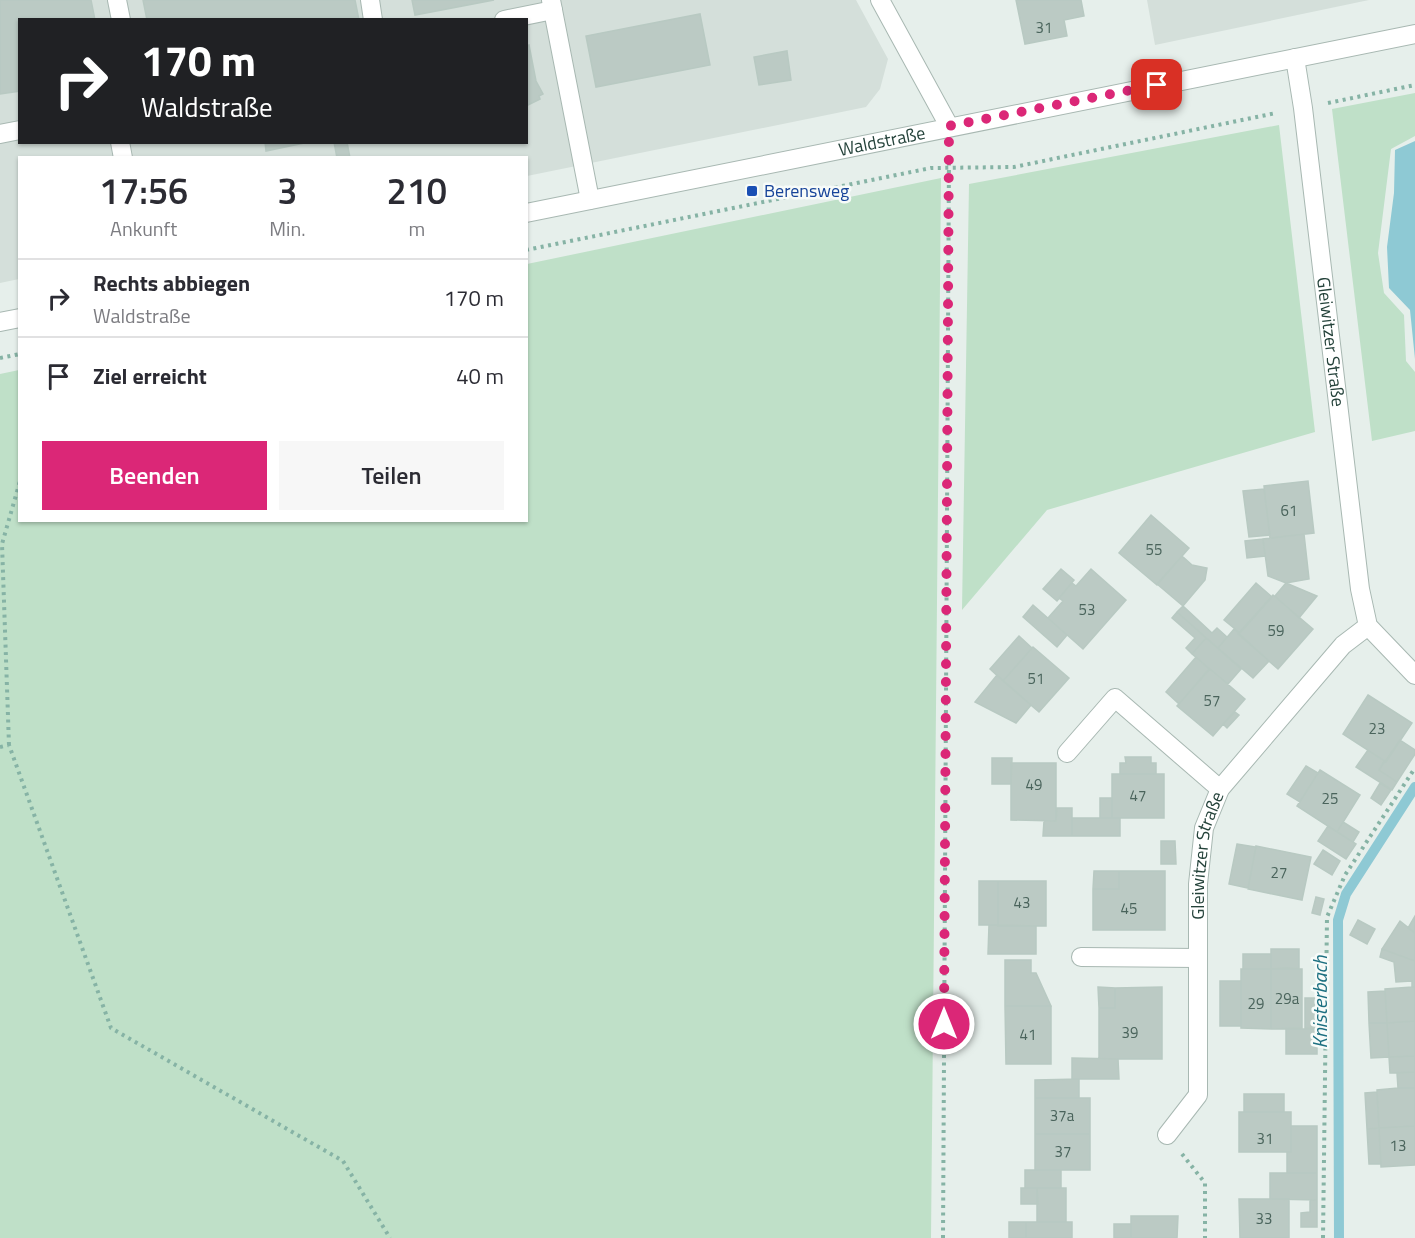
<!DOCTYPE html>
<html lang="de">
<meta charset="utf-8">
<style>
body{margin:0;font-family:"Titillium Web",sans-serif;background:#f7f7f7;color:#2b2b33;height:100vh;display:flex;flex-direction:column;font-size:22px;white-space:nowrap}
*{box-sizing:border-box;margin:0}
p{font-size:20px;color:#7c7c81}
.icon{flex:none;width:33px;height:33px;fill:none;stroke:currentColor;stroke-width:2;stroke-linecap:round;stroke-linejoin:round}
.map{position:relative;flex:1;overflow:hidden}
.details{position:absolute;left:18px;top:156px;width:510px;height:366px;display:flex;flex-direction:column;background:#fff;border-radius:0px;box-shadow:0 2px 4px #0004}
.details>*{flex:none}
.top-card{position:absolute;left:18px;top:18px;width:510px;height:126px;border-radius:0px;box-shadow:0 2px 4px #0004;background:#202124;color:#fff;overflow:hidden}
.pin{position:absolute;display:grid;place-items:center;width:51px;height:51px;color:#fff;margin:-26px;border-radius:12px;box-shadow:0 3px 9px #0006}
.me{position:absolute;width:66px;margin:-33px;rotate:0deg;stroke-linejoin:round;filter:drop-shadow(0 0 4px #0008)}
.turn{display:flex;align-items:center;gap:21px;height:126px;padding:0 24px;font-size:27px}
.turn .icon{width:78px;height:78px;stroke-width:2.5}
.turn b{display:block;font-size:42px;line-height:51px}
.eta{display:flex;justify-content:space-evenly;align-items:center;height:102px;text-align:center}
.eta b{font-size:36px;font-weight:600;line-height:42px}
.primary-button{display:flex;gap:12px;margin-top:auto;padding:12px 24px}
.primary-button a{flex:1;height:69px;border-radius:0px;background:#db2777;color:#fff;font-size:24px;font-weight:600;line-height:69px;text-align:center}
.primary-button a+a{background:#f7f7f7;color:#2b2b33}
ul{padding:0;list-style:none}
li{display:flex;align-items:center;gap:18px;height:78px;padding:0 24px;border-top:2px solid #e1e1e2}
li div{flex:1}
li b{display:block;font-size:22px}
li em{font-style:normal}
.map>svg:first-child{display:block}
</style>
<div class="map">
<svg width="1415" height="1238" viewBox="0 0 1415 1238">
<rect width="100%" height="100%" fill="#e6efeb"/>
<path fill="#d4dfda" fill-rule="evenodd" d="M 0,0 L 856,0 L 888,59 L 880,89 L 866,107 L 527,176 L 526,158 L 20,158 L 19,279 L 0,283 ZM 20,20 L 526,20 L 526,142 L 20,142 Z
M 1147,0 L 1369,0 L 1155,45 Z"/>
<path fill="#bfe0c8" d="M 1415,93 L 1415,136 L 1391,149 L 1378,253 L 1384,293 L 1404,315 L 1406,361 L 1415,372 L 1415,431 L 1372,441 L 1332,109 Z
M 1279,125 L 1315,432 L 1047,510 L 962,610 L 969,184 Z
M 941,178 L 931,1238 L 0,1238 L 0,374 L 19,370 L 20,520 L 526,520 L 527,264 Z"/>
<path fill="#8ec9d4" d="M 1415,141 L 1415,359 L 1410,310 L 1389,288 L 1387,247 L 1394,193 L 1395,150 Z"/>
<g fill="none" stroke-linecap="round" stroke-linejoin="round">
<path stroke="#8ec9d4" stroke-width="10" d="M 1339,1238 L 1338,920 L 1346,894 L 1415,787"/>
</g>
<path fill="#bbcac4" stroke="#b8c9c2" stroke-width="1.5" d="M 0,0 L 91,0 L 95,20 L 20,20 L 20,91 L 0,94 Z
M 143,0 L 355,0 L 359,20 L 147,20 Z
M 412,0 L 494,0 L 415,15 Z
M 1016,0 L 1081,0 L 1084,16 L 1064,20 L 1067,36 L 1025,44 Z
M 700,14 L 710,65 L 596,87 L 586,36 Z
M 529,45 L 536,81 L 543,94 L 539,96 L 540,99 L 526,106 L 526,46 Z
M 787,51 L 791,80 L 759,85 L 754,57 Z
M 265,142 L 309,142 L 266,151 Z
M 334,142 L 347,142 L 350,158 L 337,158 Z
M 1308,481 L 1314,533 L 1270,538 L 1264,486 Z
M 1264,489 L 1270,535 L 1249,537 L 1243,491 Z
M 1151,515 L 1189,548 L 1157,585 L 1119,553 Z
M 1304,534 L 1309,579 L 1286,583 L 1268,576 L 1263,539 Z
M 1263,539 L 1265,556 L 1247,558 L 1245,541 Z
M 1182,556 L 1192,565 L 1207,568 L 1205,580 L 1183,606 L 1157,584 Z
M 1061,569 L 1074,580 L 1057,601 L 1043,589 Z
M 1091,569 L 1126,600 L 1083,649 L 1048,618 L 1063,601 L 1059,598 L 1072,583 L 1076,586 Z
M 1256,583 L 1272,597 L 1240,633 L 1224,620 Z
M 1286,583 L 1317,596 L 1299,618 L 1275,596 Z
M 1273,595 L 1313,629 L 1278,669 L 1238,634 Z
M 1033,605 L 1067,635 L 1057,647 L 1023,617 Z
M 1183,606 L 1212,633 L 1217,628 L 1227,637 L 1218,648 L 1177,612 Z
M 1177,612 L 1206,638 L 1192,654 L 1186,648 L 1195,638 L 1172,618 Z
M 1234,629 L 1269,661 L 1253,678 L 1218,648 Z
M 1019,636 L 1032,648 L 1003,681 L 990,669 Z
M 1206,638 L 1241,669 L 1228,684 L 1192,654 Z
M 1033,647 L 1069,678 L 1039,712 L 1003,681 Z
M 1196,657 L 1209,669 L 1179,704 L 1166,692 Z
M 1210,669 L 1245,699 L 1213,736 L 1177,706 Z
M 997,675 L 1031,705 L 1016,723 L 975,702 Z
M 1368,695 L 1412,723 L 1386,762 L 1343,734 Z
M 1235,712 L 1239,715 L 1227,728 L 1223,724 Z
M 1400,740 L 1415,750 L 1415,754 L 1397,782 L 1379,770 Z
M 1368,750 L 1384,761 L 1379,770 L 1397,782 L 1392,790 L 1356,767 Z
M 1125,757 L 1151,757 L 1151,763 L 1156,763 L 1156,774 L 1120,774 L 1120,763 L 1126,763 Z
M 992,758 L 1012,758 L 1011,784 L 992,784 Z
M 1011,763 L 1056,763 L 1056,821 L 1011,820 Z
M 1306,766 L 1318,773 L 1300,802 L 1287,794 Z
M 1320,770 L 1360,795 L 1337,832 L 1297,806 Z
M 1112,774 L 1164,774 L 1164,818 L 1112,818 Z
M 1380,783 L 1391,790 L 1381,805 L 1371,798 Z
M 1100,798 L 1112,798 L 1112,818 L 1100,818 Z
M 1057,808 L 1072,808 L 1072,836 L 1043,836 L 1044,821 L 1056,821 Z
M 1072,818 L 1120,818 L 1120,836 L 1072,836 Z
M 1343,822 L 1359,832 L 1353,842 L 1337,832 Z
M 1328,826 L 1356,844 L 1346,859 L 1318,841 Z
M 1161,841 L 1175,841 L 1176,864 L 1161,864 Z
M 1237,844 L 1256,847 L 1248,888 L 1229,884 Z
M 1256,846 L 1311,857 L 1302,900 L 1248,889 Z
M 1323,850 L 1340,861 L 1332,875 L 1314,864 Z
M 1094,871 L 1119,871 L 1119,889 L 1093,889 Z
M 1119,871 L 1165,871 L 1165,930 L 1093,930 L 1093,889 L 1119,889 Z
M 979,881 L 998,881 L 998,925 L 979,925 Z
M 998,881 L 1046,881 L 1046,926 L 998,926 Z
M 1316,897 L 1324,899 L 1320,915 L 1312,913 Z
M 1415,916 L 1415,933 L 1408,928 Z
M 1358,920 L 1375,929 L 1367,944 L 1350,935 Z
M 1400,921 L 1415,933 L 1415,961 L 1382,949 Z
M 989,925 L 1036,926 L 1036,954 L 988,954 Z
M 1271,949 L 1299,949 L 1299,969 L 1271,969 Z
M 1382,949 L 1415,961 L 1415,987 L 1412,987 L 1412,981 L 1396,982 L 1394,962 L 1380,957 Z
M 1243,954 L 1271,954 L 1271,969 L 1243,969 Z
M 1005,960 L 1031,960 L 1031,973 L 1036,973 L 1051,1006 L 1005,1006 Z
M 1286,968 L 1302,969 L 1302,1028 L 1271,1029 L 1271,969 Z
M 1241,969 L 1271,969 L 1271,1029 L 1241,1028 Z
M 1220,981 L 1241,981 L 1241,1026 L 1220,1026 Z
M 1098,987 L 1115,988 L 1115,1008 L 1099,1008 Z
M 1162,987 L 1162,1059 L 1099,1059 L 1099,1008 L 1115,1008 L 1115,988 Z
M 1412,987 L 1415,987 L 1415,1021 L 1387,1023 L 1385,989 Z
M 1385,991 L 1387,1023 L 1369,1023 L 1368,992 Z
M 1305,998 L 1317,998 L 1317,1029 L 1305,1028 Z
M 1005,1006 L 1051,1006 L 1051,1064 L 1006,1064 Z
M 1415,1021 L 1415,1056 L 1389,1057 L 1387,1023 Z
M 1369,1023 L 1387,1023 L 1389,1057 L 1371,1058 Z
M 1286,1029 L 1317,1029 L 1317,1054 L 1286,1054 Z
M 1415,1056 L 1415,1072 L 1390,1073 L 1389,1057 Z
M 1072,1058 L 1118,1059 L 1119,1079 L 1072,1079 Z
M 1415,1072 L 1415,1088 L 1398,1088 L 1397,1073 Z
M 1079,1079 L 1079,1098 L 1035,1098 L 1035,1080 Z
M 1398,1088 L 1415,1088 L 1415,1126 L 1379,1128 L 1377,1090 Z
M 1377,1092 L 1379,1128 L 1367,1129 L 1365,1093 Z
M 1244,1094 L 1284,1094 L 1284,1112 L 1244,1112 Z
M 1035,1098 L 1090,1098 L 1090,1134 L 1035,1134 Z
M 1239,1112 L 1291,1112 L 1291,1152 L 1239,1152 Z
M 1291,1126 L 1317,1126 L 1317,1173 L 1287,1173 L 1287,1152 L 1291,1152 Z
M 1415,1126 L 1415,1165 L 1381,1167 L 1379,1128 Z
M 1379,1128 L 1381,1164 L 1369,1164 L 1367,1129 Z
M 1035,1134 L 1090,1134 L 1090,1170 L 1035,1170 Z
M 1025,1170 L 1061,1170 L 1061,1188 L 1025,1188 Z
M 1270,1173 L 1317,1173 L 1317,1200 L 1270,1199 Z
M 1021,1188 L 1037,1188 L 1038,1204 L 1021,1204 Z
M 1037,1188 L 1066,1188 L 1066,1222 L 1037,1222 Z
M 1239,1199 L 1289,1199 L 1289,1238 L 1240,1238 Z
M 1310,1200 L 1317,1200 L 1317,1227 L 1301,1227 L 1301,1213 L 1310,1212 Z
M 1131,1216 L 1178,1216 L 1177,1238 L 1131,1238 Z
M 1009,1222 L 1026,1222 L 1026,1238 L 1009,1238 Z
M 1026,1222 L 1072,1222 L 1072,1238 L 1026,1238 Z
M 1114,1224 L 1131,1224 L 1131,1238 L 1114,1238 Z"/>
<g fill="none" stroke-linecap="round" stroke-linejoin="round">
<defs>
<g id="minor">
<path d="M 117,0 L 121,20"/>
<path d="M 370,0 L 373,20"/>
<path d="M 551,0 L 590,200"/>
<path d="M 880,0 L 949,126"/>
<path d="M 504,20 L 553,10"/>
<path id="s1" d="M 1295,58 L 1303,108 L 1360,589 L 1368,626 L 1415,675"/>
<path d="M 0,134 L 20,130"/>
<path d="M 120,142 L 123,158"/>
<path id="s2" d="M 526,213 L 1415,34"/>
<path d="M 0,322 L 20,318"/>
<path d="M 1067,753 L 1115,698 L 1220,789"/>
<path d="M 1081,957 L 1198,958"/>
<path id="s3" d="M 1167,1135 L 1198,1095 L 1198,884 L 1204,828 L 1220,789 L 1343,645 L 1368,626"/>
</g>
</defs>
<use href="#minor" stroke="#a8b8b2" stroke-width="20"/>
<path stroke="#86b3a5" stroke-width="4" stroke-dasharray="3 4.5" stroke-linecap="butt" d="M 1328,103 L 1415,85
M 526,250 L 931,168 L 1014,167 L 1276,113
M 0,358 L 20,354
M 9,745 L 2,544 L 20,481
M 0,747 L 9,745 L 111,1028 L 343,1161 L 390,1238
M 1182,1154 L 1205,1183 L 1205,1238
M 943,1238 L 949,156
M 1323,1238 L 1327,917 L 1345,875 L 1415,768"/>
<use href="#minor" stroke="#fff" stroke-width="18"/>
</g>
<g fill="none" stroke-linecap="round" stroke-linejoin="round">
<path stroke="#db2777" stroke-width="10" stroke-dasharray="0 18" d="M 944,1024 L 949,126 L 1157,85"/>
</g>
<rect fill="#1a4fb4" stroke="#f7fbf9" stroke-width="2" x="746" y="185" width="12" height="12" rx="3"/>
<g text-anchor="middle" stroke-width="5" stroke-linejoin="round" paint-order="stroke">
<g font-size="15" fill="#4a645c">
<text x="1044" y="33">31</text>
<text x="1289" y="516">61</text>
<text x="1154" y="555">55</text>
<text x="1087" y="615">53</text>
<text x="1276" y="636">59</text>
<text x="1036" y="684">51</text>
<text x="1212" y="706">57</text>
<text x="1377" y="734">23</text>
<text x="1034" y="790">49</text>
<text x="1138" y="801">47</text>
<text x="1330" y="804">25</text>
<text x="1279" y="878">27</text>
<text x="1022" y="908">43</text>
<text x="1129" y="914">45</text>
<text x="1287" y="1004">29a</text>
<text x="1256" y="1009">29</text>
<text x="1130" y="1038">39</text>
<text x="1028" y="1040">41</text>
<text x="1062" y="1121">37a</text>
<text x="1265" y="1144">31</text>
<text x="1398" y="1151">13</text>
<text x="1063" y="1157">37</text>
<text x="1264" y="1224">33</text>
</g>
<g font-size="18" fill="#24423a" stroke="#f7fbf9">
<text dy="6" stroke="none"><textPath href="#s2" startOffset="363">Waldstraße</textPath></text>
<text dy="6" stroke="none"><textPath href="#s1" startOffset="286">Gleiwitzer Straße</textPath></text>
<text dy="6" stroke="none"><textPath href="#s3" startOffset="291">Gleiwitzer Straße</textPath></text>
</g>
<g font-size="18" fill="#164399" stroke="#f7fbf9" text-anchor="start">
<text x="764" y="197">Berensweg</text>
</g>
<g font-size="20" font-style="italic" fill="#1c6f80" stroke="#f7fbf9">
<text transform="translate(1320 1002) rotate(-90)" y="7">Knisterbach</text>
</g>
</g>
</svg>
<div class="pin" style="left:1157px;top:85px;background:#d93025"><svg class="icon" aria-label="arrive" viewBox="0 0 24 24"><path d="M6 21V4h12l-3 4 3 4H6"/></svg></div>
<svg class="me" style="left:944px;top:1024px" viewBox="-20 -20 40 40"><circle r="17" fill="#db2777" stroke="#fff" stroke-width="3"/><path d="M0-11L8 9 0 5-8 9z" fill="#fff"/></svg>
<div class="top-card">
<div class="turn"><svg class="icon" aria-label="right" viewBox="0 0 24 24"><path d="M7 20v-9h11M14 6l5 5-5 5"/></svg><div><b>170 m</b>Waldstraße</div></div>
</div>
<section class="details">
<div class="eta">
<div><b>17:56</b><p>Ankunft</p></div>
<div><b>3</b><p>Min.</p></div>
<div><b>210</b><p>m</p></div>
</div>
<ul>
<li><svg class="icon" aria-label="right" viewBox="0 0 24 24"><path d="M7 20v-9h11M14 6l5 5-5 5"/></svg><div><b>Rechts abbiegen</b><p>Waldstraße</p></div><em>170 m</em></li>
<li><svg class="icon" aria-label="arrive" viewBox="0 0 24 24"><path d="M6 21V4h12l-3 4 3 4H6"/></svg><div><b>Ziel erreicht</b></div><em>40 m</em></li>
</ul>
<div class="primary-button"><a>Beenden</a><a>Teilen</a></div>
</section>
</div>
